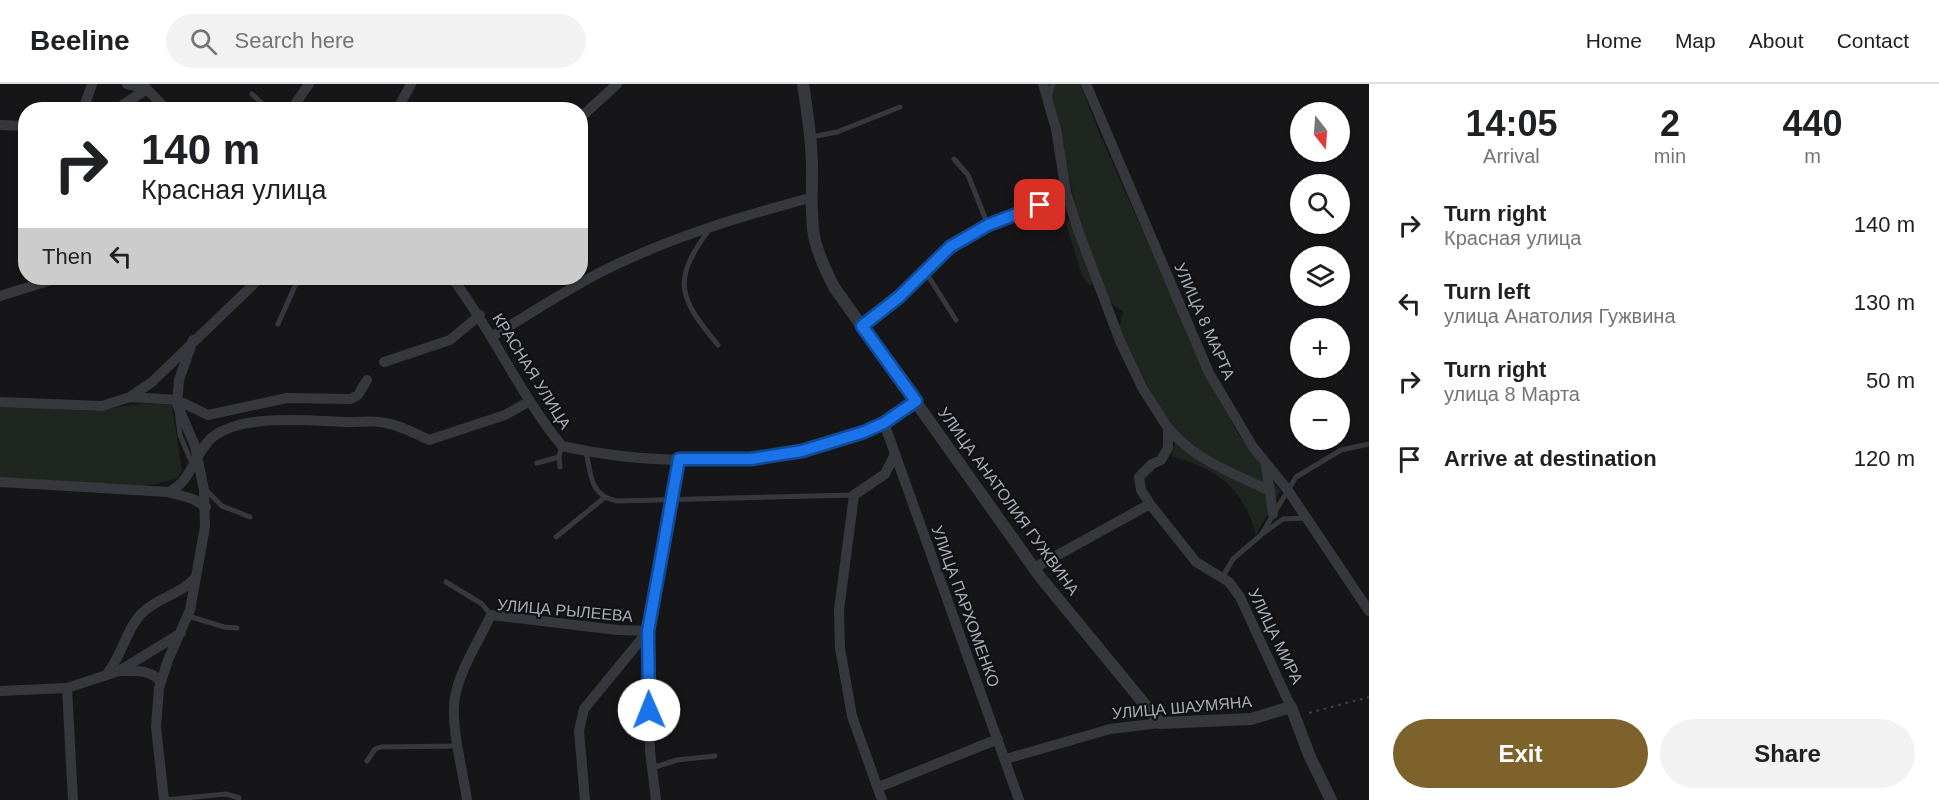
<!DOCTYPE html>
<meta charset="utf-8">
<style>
body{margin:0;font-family:Arial,sans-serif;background:#f2f2f2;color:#202124;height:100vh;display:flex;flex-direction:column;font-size:22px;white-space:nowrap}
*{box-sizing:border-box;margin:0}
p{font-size:20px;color:#757577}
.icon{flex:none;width:33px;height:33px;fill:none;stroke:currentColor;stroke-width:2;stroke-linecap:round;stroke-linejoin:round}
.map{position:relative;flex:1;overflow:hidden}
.side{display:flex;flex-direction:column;background:#fff;width:570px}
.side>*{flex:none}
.banner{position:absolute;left:18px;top:18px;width:570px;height:183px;border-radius:24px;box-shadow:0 2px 4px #0004;background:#fff;color:#202124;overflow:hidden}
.needle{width:39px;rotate:163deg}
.buttons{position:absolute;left:1290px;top:18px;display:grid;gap:12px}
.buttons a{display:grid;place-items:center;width:60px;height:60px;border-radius:50%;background:#fff;box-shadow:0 2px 4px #0004;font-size:30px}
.pin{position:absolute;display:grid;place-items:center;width:51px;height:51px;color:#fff;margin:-26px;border-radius:12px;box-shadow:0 3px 9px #0006}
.me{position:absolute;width:66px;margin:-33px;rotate:359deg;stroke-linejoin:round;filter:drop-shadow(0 0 4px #0008)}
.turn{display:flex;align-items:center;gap:21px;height:126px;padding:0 24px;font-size:27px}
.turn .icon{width:78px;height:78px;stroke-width:2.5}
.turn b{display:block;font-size:42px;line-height:51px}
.then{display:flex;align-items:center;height:57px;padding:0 24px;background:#0003;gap:12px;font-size:22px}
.eta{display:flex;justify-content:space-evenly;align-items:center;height:102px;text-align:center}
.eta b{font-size:36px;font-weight:800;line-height:42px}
.primary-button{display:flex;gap:12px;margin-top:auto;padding:12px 24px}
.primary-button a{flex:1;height:69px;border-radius:36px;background:#7e622b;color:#fff;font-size:24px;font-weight:800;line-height:69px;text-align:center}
.primary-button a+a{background:#f2f2f2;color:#202124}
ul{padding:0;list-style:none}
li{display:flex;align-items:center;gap:18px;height:78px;padding:0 24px}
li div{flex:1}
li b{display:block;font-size:22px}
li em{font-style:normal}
header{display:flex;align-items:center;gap:36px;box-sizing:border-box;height:84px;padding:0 30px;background:#fff;border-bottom:2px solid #e0e0e0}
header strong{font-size:28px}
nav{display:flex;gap:33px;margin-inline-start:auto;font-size:21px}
.search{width:420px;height:54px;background:#f2f2f2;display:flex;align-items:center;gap:15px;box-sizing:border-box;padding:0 21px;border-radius:33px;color:#757577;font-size:22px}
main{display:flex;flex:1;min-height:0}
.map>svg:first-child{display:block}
</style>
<header>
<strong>Beeline</strong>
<div class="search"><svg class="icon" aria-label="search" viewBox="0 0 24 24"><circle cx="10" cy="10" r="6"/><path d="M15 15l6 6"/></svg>Search here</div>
<nav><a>Home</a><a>Map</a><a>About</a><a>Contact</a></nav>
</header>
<main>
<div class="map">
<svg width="1369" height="716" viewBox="0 0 1369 716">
<rect width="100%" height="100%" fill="#161618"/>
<path fill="#1e261f" d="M 1047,0 L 1080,0 L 1098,46 L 1202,281 L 1237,348 L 1280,407 L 1256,451 C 1243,403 1218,386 1172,372 L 1176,350 L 1156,318 L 1119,245 L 1123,227 L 1113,221 L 1097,200 L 1089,201 L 1082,192 L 1066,139 L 1077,128 Z
M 144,319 L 172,321 L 182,386 L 178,394 L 142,403 L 0,394 L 0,322 L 95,327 Z"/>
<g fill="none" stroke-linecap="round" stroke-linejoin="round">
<path stroke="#3d3f44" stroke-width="2" stroke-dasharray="3 4.5" stroke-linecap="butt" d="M 1309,629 L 1369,613"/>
<path stroke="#37383d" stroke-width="5" d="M 252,10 L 269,26
M 1049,13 L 1053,0
M 811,53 L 837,48 L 900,23
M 954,75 L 968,91 L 988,141
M 709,146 C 671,197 679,214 718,261
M 925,187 L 956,236
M 278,240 L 295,202 L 302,194
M 177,326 L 180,351 L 193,382
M 586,367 C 591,391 590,412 617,417 L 854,411
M 559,373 L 560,383
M 537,379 L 559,373 L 562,362
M 206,406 L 222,422 L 250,433
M 1262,450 L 1283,435 L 1305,434
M 556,453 L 604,414
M 1222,494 L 1233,475 L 1261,451 L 1296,393 L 1341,366 L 1369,360
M 446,498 L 482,520 L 491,531
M 188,532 L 224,543 L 237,544
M 367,677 L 375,665 L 381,663 L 457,662
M 652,684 L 677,676 L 715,672
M 164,716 L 226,710 L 239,714"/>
<path stroke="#37383d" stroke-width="10" d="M 127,0 L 146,5
M 142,0 L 167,26
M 1043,0 L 1056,45 L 1066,108 L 1078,146 L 1120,257 L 1143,305 L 1168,344 L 1168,364 L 1161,376 L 1152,380 L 1139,393 L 1141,406 L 1150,420
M 1086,0 L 1209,289 L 1253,363 L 1287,405 L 1369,527
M 83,26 L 92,0
M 115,26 L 147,5
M 291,26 L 309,0
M 397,26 L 411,0
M 580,34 L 617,0
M 0,41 L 26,42
M 452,194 C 493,247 519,310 562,362 C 656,383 794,384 882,340 C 894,335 905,325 916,317
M 0,212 L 58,194
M 862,242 L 899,213 L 950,163 L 968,151 L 1028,124 L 1067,114
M 493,252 C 532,229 571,202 611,183 C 675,152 742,132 810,114
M 384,278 L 450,256 L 480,231
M 131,313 L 177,316 L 208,331 L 287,314 L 351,315 L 358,311 L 367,296
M 0,318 L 102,322 L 130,313 L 152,298 L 260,194
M 884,339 L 1019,716
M 1169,345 C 1196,377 1233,389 1270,407
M 1266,381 L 1273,430
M 0,398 L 168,408 L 193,415 L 206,423
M 168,408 C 191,400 195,366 214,352 C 246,329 312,337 350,338 C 362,338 374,336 386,339 C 401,342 415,349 429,356 L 505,331 L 530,317
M 1034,484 L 1150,420 L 1196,478 L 1229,498 L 1240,513 L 1291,623
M 120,587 C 136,587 150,585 161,598
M 106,591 C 122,573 125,547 141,530 C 157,513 181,511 196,493
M 67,604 L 73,716
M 0,607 L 67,604 L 119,587 L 181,549
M 1006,675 L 1110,645 L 1160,639
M 879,703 L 998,655
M 164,716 L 156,643 L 159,604 L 168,576 L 190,526 L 205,443 L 204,406 L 195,362 L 177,320 L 179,296 L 193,256
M 467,716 C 463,686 450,642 455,613 C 460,585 479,557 491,531 L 617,546 L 648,547 L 650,667 L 656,716
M 585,716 L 579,647 L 584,625 L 648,547 L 679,375
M 882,716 L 852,632 L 840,564 L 839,526 L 854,411 L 885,390 L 895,370"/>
<path stroke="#37383d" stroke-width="12" d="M 803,0 C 807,27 812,55 812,83 C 812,139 807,151 834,203 L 1041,494 L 1160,639 L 1251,635 L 1291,623 L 1310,673 L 1331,716"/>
</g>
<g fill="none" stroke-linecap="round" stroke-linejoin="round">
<defs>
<path id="route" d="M 649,626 L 648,547 L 679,375 L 751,375 L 802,367 L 864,348 L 884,339 L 916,317 L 862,242 L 899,213 L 950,163 L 988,141 L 1040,121"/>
</defs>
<use href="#route" stroke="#114b97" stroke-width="15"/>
<use href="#route" stroke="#1a73e8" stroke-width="10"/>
</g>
<g text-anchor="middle" stroke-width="4.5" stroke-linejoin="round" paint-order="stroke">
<g font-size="16" fill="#a8adb8" stroke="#111113">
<text transform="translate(1205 237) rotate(66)" y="6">УЛИЦА 8 МАРТА</text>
<text transform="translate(532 287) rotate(58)" y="6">КРАСНАЯ УЛИЦА</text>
<text transform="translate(1009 417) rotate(54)" y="6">УЛИЦА АНАТОЛИЯ ГУЖВИНА</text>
<text transform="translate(966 522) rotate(70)" y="6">УЛИЦА ПАРХОМЕНКО</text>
<text transform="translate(565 526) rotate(5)" y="6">УЛИЦА РЫЛЕЕВА</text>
<text transform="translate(1276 552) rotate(64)" y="6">УЛИЦА МИРА</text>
<text transform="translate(1182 623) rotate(-5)" y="6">УЛИЦА ШАУМЯНА</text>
</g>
</g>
</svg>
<div class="buttons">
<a><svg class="needle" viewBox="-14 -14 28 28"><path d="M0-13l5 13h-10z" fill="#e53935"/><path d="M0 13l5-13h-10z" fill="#757577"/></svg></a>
<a><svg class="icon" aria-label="search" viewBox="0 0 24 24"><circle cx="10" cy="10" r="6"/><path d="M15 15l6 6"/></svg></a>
<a><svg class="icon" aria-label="layers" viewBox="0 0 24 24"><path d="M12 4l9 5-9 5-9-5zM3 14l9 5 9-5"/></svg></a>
<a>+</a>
<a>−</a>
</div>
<div class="pin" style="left:1040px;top:121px;background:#d93025"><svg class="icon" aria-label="arrive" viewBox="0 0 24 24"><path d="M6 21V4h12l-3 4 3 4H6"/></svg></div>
<svg class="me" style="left:649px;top:626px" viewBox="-20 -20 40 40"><circle r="19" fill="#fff"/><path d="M0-13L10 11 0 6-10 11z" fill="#1a73e8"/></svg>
<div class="banner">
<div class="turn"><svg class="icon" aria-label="right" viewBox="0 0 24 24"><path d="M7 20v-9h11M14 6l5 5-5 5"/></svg><div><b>140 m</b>Красная улица</div></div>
<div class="then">Then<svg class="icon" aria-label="left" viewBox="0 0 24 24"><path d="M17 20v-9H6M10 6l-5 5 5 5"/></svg></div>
</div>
</div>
<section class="side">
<div class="eta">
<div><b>14:05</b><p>Arrival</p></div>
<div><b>2</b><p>min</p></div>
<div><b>440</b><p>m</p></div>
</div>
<ul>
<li><svg class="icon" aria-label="right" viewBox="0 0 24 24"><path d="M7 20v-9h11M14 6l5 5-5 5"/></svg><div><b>Turn right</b><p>Красная улица</p></div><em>140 m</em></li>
<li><svg class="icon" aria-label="left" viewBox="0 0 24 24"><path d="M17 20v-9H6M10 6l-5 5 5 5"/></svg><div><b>Turn left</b><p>улица Анатолия Гужвина</p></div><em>130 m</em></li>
<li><svg class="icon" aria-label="right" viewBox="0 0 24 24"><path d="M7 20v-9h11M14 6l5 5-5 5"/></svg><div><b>Turn right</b><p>улица 8 Марта</p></div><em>50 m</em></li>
<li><svg class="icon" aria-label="arrive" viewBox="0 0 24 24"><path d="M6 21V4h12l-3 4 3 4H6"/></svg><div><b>Arrive at destination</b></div><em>120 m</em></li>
</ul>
<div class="primary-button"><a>Exit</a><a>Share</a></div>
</section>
</main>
